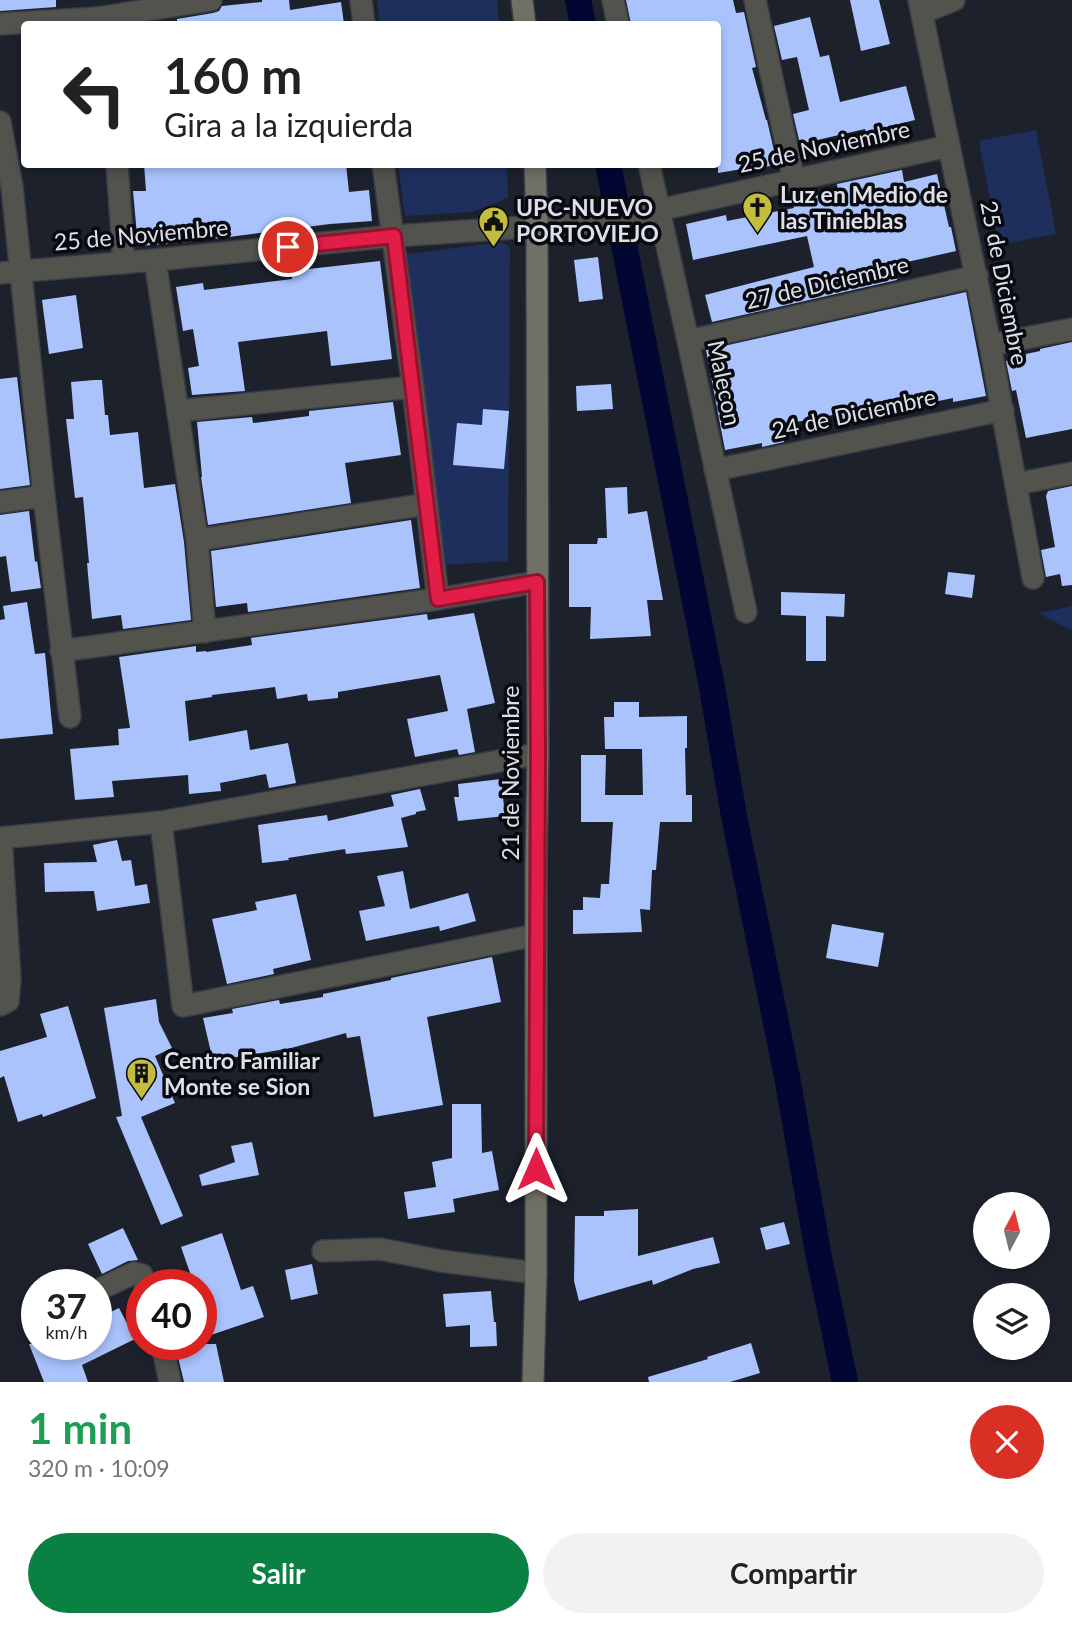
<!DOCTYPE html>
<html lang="es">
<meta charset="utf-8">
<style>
body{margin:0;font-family:Lato,sans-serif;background:#f2f2f2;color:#222;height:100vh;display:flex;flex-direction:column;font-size:26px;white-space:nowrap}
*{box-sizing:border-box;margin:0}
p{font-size:23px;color:#767676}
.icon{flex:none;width:38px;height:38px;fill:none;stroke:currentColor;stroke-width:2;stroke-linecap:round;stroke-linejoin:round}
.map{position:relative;height:1382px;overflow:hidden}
.details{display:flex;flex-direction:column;background:#fff;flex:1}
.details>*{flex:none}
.hud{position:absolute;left:21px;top:21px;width:700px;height:147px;border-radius:7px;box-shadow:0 4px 10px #0003;background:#fff;color:#222;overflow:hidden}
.needle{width:46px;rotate:7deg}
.controls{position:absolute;left:973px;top:1192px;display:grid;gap:14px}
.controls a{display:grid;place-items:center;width:77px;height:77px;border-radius:50%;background:#fff;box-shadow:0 4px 10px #0003;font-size:35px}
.speed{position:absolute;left:21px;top:1269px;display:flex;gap:14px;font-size:35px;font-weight:700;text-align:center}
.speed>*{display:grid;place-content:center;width:91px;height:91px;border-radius:50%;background:#fff;box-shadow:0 4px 10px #0003;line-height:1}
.speed small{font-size:18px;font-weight:400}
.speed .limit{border:10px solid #d22;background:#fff;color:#111}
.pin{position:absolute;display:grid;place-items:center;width:60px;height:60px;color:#fff;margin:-30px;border:4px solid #fff;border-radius:50%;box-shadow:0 2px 7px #0007}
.me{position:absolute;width:77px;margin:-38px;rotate:0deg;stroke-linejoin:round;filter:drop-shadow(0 0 5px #0008)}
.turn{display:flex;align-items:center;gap:24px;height:147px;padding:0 28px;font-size:32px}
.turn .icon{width:91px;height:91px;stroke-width:2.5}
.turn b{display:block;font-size:49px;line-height:60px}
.round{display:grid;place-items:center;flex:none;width:74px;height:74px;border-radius:37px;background:#f2f2f2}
.summary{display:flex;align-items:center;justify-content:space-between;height:119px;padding:0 28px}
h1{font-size:42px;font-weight:700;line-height:52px;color:#1e9e55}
.cta{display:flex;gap:14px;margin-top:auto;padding:14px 28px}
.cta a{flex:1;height:80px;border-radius:42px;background:#0b8043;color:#fff;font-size:28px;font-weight:700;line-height:80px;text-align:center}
.cta a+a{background:#f2f2f2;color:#222}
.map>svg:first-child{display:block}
</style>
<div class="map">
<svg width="1072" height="1382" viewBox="0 0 1072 1382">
<rect width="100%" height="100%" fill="#1c212b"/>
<path fill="#1e2f5e" d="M 377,0 L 497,0 L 499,24 L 380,24 Z
M 1036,130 L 1056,234 L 999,245 L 979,141 Z
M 398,165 L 507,165 L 508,198 L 472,212 L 405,216 Z
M 501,242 L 510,247 L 508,561 L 444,565 L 393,256 Z
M 1072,606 L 1072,631 L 1039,613 Z"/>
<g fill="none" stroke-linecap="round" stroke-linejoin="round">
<path stroke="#020632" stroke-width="26" d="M 578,0 L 583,24
M 608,164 L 712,687 L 734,816 L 787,1077 L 818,1252 L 845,1382"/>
</g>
<path fill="#aac3fd" d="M 0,0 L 56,0 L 56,7 L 0,11 Z
M 262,0 L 289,0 L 290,10 L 341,2 L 344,24 L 177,24 L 177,19 L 213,13 L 219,11 L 222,6 L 262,2 Z
M 626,0 L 733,0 L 736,13 L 744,12 L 756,67 L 752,68 L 766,120 L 767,120 L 777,164 L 743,173 L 742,169 L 718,173 L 718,24 L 631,24 Z
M 850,0 L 879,0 L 890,44 L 861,51 Z
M 810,17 L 820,57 L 829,55 L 840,102 L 906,86 L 915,120 L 866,132 L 865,129 L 800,144 L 793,114 L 809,110 L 797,57 L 782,60 L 774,26 Z
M 144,164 L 346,164 L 349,192 L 369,190 L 372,221 L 330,224 L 189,242 L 138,246 L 133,191 L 146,191 Z
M 902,170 L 904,182 L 937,174 L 949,227 L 951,227 L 956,251 L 894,265 L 897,280 L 712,322 L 705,295 L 814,267 L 807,236 L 693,260 L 686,224 L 726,215 L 727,221 L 794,208 L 793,200 L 838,191 L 837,184 Z
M 598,257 L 603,299 L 579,302 L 574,260 Z
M 380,261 L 392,359 L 331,366 L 327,331 L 238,342 L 245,391 L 192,395 L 188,368 L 199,366 L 193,329 L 183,331 L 176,287 L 203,283 L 204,290 L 292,279 L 291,271 Z
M 966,292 L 986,396 L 953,402 L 953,398 L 914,406 L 912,395 L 862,405 L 865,422 L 840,426 L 838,414 L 781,425 L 784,442 L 762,447 L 762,443 L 725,450 L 706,350 Z
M 76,295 L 83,348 L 49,354 L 42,300 Z
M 1072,342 L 1072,429 L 1026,438 L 1016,390 L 1012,391 L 1006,361 L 1026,356 L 1026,354 L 1040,351 L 1040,349 Z
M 17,377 L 30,485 L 0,489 L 0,379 Z
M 94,380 L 102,380 L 105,415 L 108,415 L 110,435 L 138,432 L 144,488 L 175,484 L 184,542 L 191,620 L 123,629 L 121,615 L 92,619 L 87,563 L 89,563 L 83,497 L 75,498 L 66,419 L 74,419 L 71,382 Z
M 611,384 L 613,409 L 577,411 L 576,386 Z
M 393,402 L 401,455 L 345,463 L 351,503 L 208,525 L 201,477 L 202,477 L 197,422 L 252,417 L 253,423 L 309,416 L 309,411 Z
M 483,409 L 509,411 L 504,469 L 453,465 L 457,423 L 482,425 Z
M 1072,486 L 1072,585 L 1062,586 L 1060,574 L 1046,577 L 1041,550 L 1055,547 L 1046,496 L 1048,491 Z
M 627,487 L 628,514 L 647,511 L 663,600 L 647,600 L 651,636 L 590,639 L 591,607 L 569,607 L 569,544 L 597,544 L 598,538 L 607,538 L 605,488 Z
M 29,511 L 35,562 L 37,561 L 41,588 L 11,592 L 6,556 L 0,557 L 0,515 Z
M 411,520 L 420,588 L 248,612 L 247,603 L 216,607 L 211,551 Z
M 948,572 L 975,575 L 972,598 L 945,594 Z
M 781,592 L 845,594 L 844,617 L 826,616 L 826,661 L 806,661 L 806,616 L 781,615 Z
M 27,602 L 35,654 L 45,653 L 53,734 L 0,739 L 0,620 L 5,619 L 3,606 Z
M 474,613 L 495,703 L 467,709 L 475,752 L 459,755 L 457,749 L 415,757 L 407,719 L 448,711 L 440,675 L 338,692 L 338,698 L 308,701 L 307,694 L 277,699 L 275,687 L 212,695 L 212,697 L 185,701 L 189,741 L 247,730 L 250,750 L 288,743 L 296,783 L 269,788 L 266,774 L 220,783 L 221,791 L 189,794 L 188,775 L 112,781 L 114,797 L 75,800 L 70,749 L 119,745 L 118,729 L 130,728 L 119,657 L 196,646 L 196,652 L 206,651 L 206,652 L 252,645 L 251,638 L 427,614 L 428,620 Z
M 614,702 L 639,702 L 639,717 L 687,716 L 687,748 L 685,748 L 686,795 L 692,795 L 692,822 L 660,822 L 656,870 L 652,870 L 650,910 L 640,909 L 642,932 L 573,934 L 573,910 L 583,910 L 583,897 L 600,898 L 601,884 L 609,884 L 613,822 L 581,822 L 581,755 L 606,755 L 605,795 L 643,795 L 642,749 L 605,749 L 604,717 L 614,717 Z
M 501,779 L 505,816 L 458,821 L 454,797 L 459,797 L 458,784 Z
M 420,789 L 426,810 L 416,812 L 416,814 L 401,818 L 408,847 L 346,854 L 345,849 L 288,858 L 289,860 L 262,863 L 258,825 L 327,815 L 328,821 L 394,806 L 391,795 Z
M 117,840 L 122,861 L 131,860 L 135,886 L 147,884 L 150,903 L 97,911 L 94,891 L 45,892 L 44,863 L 97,862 L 93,845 Z
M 403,871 L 410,909 L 468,893 L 476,921 L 440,931 L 439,926 L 366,941 L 359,911 L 385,906 L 377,876 Z
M 296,894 L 311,960 L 273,969 L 274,974 L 227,984 L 212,919 L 257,910 L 255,902 Z
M 832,924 L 884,933 L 878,967 L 826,958 Z
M 492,957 L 501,1002 L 427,1017 L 443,1105 L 374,1117 L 360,1036 L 347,1038 L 346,1033 L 291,1048 L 213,1061 L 203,1018 L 233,1013 L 232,1009 L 279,1000 L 280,1004 L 323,997 L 323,994 L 391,980 L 391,978 Z
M 156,999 L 159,1022 L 172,1048 L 155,1056 L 175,1103 L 141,1117 L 183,1216 L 161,1225 L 116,1117 L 122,1116 L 104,1008 Z
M 68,1006 L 96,1098 L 43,1117 L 42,1114 L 18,1122 L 4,1076 L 0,1078 L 0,1051 L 47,1037 L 40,1014 Z
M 452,1104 L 481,1104 L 482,1153 L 492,1151 L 499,1190 L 453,1199 L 455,1212 L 408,1219 L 404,1192 L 436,1187 L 432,1162 L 452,1158 Z
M 252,1142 L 259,1175 L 202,1186 L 199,1175 L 235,1162 L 231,1146 Z
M 638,1209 L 638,1256 L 713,1237 L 720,1263 L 693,1269 L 653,1285 L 652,1280 L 579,1301 L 574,1281 L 575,1216 L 604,1216 L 604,1211 Z
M 784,1222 L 790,1244 L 766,1250 L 760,1228 Z
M 123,1228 L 138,1260 L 128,1261 L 102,1274 L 88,1244 Z
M 222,1233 L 241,1290 L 253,1286 L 264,1317 L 208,1336 L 201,1320 L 201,1284 L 194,1284 L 181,1247 Z
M 312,1264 L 318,1294 L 291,1300 L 285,1270 Z
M 491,1291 L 494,1322 L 496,1322 L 497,1346 L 470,1347 L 470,1325 L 446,1327 L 443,1294 Z
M 119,1308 L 135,1339 L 82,1365 L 88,1382 L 44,1382 L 29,1344 L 96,1344 L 96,1319 Z
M 751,1343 L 760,1373 L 730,1382 L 649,1382 L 648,1377 L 708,1359 L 707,1357 Z
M 198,1344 L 216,1344 L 224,1382 L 184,1382 L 177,1353 Z"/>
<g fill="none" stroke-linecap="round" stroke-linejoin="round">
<defs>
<path id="street" d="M 361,0 L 364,24
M 613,0 L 618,24
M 755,0 L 794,180
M 919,0 L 990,345 L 1033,578
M 922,13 L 954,0
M 0,24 L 97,18 L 211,0
M 0,122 L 12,187 L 44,496 L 70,717
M 117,164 L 124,263
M 383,164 L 413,387 L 438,599
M 649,164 L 688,341 L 746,612
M 155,260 L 197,540 L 205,632
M 0,273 L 155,260 L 394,236 L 600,222 L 659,210 L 949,146
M 688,341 L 977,276
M 990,345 L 1072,329
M 178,411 L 413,387
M 715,470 L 1003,410
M 1016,484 L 1072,473
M 0,502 L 44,496
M 197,540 L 427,504
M 61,651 L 438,599 L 537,582
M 161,822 L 183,1006 L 536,935
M 0,838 L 161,822 L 538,754
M 0,1005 L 8,1001 L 10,979 L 1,838
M 323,1251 L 380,1249 L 441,1261 L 536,1273
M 96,1291 L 134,1273 L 142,1275 L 145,1284
M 162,1344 L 170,1382"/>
<path id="secondary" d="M 522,0 L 525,24
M 533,1382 L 536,1273 L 536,866 L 538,754 L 537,226 L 535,164"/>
</defs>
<use href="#street" stroke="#373c45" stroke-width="24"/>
<use href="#secondary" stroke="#373c45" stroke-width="24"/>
<use href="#street" stroke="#53534e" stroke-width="21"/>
<use href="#secondary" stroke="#707067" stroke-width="21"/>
</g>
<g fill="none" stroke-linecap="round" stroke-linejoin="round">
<defs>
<path id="route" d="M 288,247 L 394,236 L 438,599 L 537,582 L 538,754 L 536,1169"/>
</defs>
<use href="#route" stroke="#92132f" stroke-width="18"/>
<use href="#route" stroke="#e11d48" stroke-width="12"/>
</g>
<defs>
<symbol id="church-pin" viewBox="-11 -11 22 30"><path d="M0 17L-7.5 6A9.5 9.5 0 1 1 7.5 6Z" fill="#c2bd3f" stroke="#080a0f"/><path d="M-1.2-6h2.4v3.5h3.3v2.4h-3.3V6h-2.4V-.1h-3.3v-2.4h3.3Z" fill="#111"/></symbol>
<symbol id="civic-pin" viewBox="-11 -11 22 30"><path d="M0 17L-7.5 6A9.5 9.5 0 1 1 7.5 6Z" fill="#c2bd3f" stroke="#080a0f"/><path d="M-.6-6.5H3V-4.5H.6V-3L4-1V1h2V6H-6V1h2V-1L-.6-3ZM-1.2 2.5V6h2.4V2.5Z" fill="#111"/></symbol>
<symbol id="building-pin" viewBox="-11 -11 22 30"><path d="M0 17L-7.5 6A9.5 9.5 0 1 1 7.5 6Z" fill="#c2bd3f" stroke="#080a0f"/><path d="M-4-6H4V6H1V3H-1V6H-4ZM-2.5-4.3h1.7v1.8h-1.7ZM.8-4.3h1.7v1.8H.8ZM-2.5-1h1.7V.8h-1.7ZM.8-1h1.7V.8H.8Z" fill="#111"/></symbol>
</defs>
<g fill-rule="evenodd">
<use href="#church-pin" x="740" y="190" width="35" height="47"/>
<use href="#civic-pin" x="476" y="204" width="35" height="47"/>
<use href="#building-pin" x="124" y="1056" width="35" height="47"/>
</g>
<g text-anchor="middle" stroke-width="7" stroke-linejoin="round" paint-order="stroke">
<g font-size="23" fill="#dde0e8" stroke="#080a0f">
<text transform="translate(824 147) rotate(-12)" y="8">25 de Noviembre</text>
<text transform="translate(141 235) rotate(-5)" y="8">25 de Noviembre</text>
<text transform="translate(827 283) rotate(-13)" y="8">27 de Diciembre</text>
<text transform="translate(1004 283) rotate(79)" y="8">25 de Diciembre</text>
<text transform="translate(724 383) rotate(78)" y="8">Malecon</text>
<text transform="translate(854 414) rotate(-12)" y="8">24 de Diciembre</text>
<text transform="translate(511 773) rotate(-90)" y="8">21 de Noviembre</text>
</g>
<g font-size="23" font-weight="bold" fill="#dde0e8" stroke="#080a0f" text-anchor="start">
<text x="780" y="203">Luz en Medio de<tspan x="780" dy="26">las Tinieblas</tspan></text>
<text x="516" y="216">UPC-NUEVO<tspan x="516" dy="26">PORTOVIEJO</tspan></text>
<text x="164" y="1069">Centro Familiar<tspan x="164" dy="26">Monte se Sion</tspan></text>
</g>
</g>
</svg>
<div class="controls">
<a><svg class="needle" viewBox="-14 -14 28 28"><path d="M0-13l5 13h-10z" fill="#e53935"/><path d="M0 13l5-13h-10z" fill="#767676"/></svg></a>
<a><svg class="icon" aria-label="layers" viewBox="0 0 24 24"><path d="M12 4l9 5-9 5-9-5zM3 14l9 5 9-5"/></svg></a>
</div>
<div class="speed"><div>37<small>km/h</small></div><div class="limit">40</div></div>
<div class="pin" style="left:288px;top:247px;background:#d93025"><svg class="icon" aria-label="arrive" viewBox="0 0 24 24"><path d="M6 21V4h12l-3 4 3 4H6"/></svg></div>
<svg class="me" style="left:536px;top:1169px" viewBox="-20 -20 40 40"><path d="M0-17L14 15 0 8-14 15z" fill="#e11d48" stroke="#fff" stroke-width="4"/></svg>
<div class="hud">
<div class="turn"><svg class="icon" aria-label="left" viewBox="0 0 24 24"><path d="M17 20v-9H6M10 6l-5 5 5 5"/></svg><div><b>160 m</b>Gira a la izquierda</div></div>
</div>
</div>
<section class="details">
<div class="summary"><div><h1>1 min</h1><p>320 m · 10:09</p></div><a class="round" style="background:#d93025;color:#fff"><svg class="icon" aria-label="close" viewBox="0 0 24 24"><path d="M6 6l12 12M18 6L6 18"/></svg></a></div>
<div class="cta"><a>Salir</a><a>Compartir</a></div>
</section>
